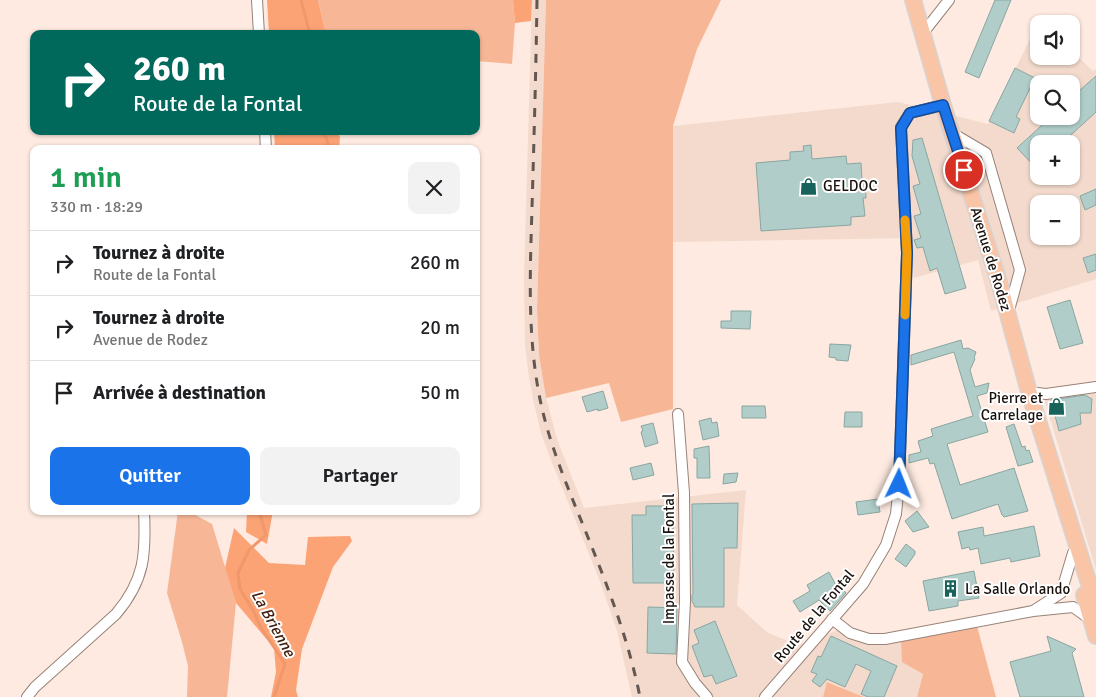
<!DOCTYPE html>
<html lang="fr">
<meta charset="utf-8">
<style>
body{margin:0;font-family:Signika,sans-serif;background:#f2f2f2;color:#202124;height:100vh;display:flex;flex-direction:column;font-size:19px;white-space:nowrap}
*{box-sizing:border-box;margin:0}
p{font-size:16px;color:#757577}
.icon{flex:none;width:28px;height:28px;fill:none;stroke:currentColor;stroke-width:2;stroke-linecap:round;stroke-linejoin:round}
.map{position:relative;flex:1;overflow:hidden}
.drawer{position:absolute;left:30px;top:145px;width:450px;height:370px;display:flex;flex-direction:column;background:#fff;border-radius:10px;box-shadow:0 1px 4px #0004}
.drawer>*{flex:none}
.guide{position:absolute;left:30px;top:30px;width:450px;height:105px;border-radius:10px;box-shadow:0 1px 4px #0004;background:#00695c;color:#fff;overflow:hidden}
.buttons{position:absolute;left:1030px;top:15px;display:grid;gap:10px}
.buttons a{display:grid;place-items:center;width:50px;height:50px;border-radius:10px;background:#fff;box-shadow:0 1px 4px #0004;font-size:25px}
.pin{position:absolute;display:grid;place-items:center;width:42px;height:42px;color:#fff;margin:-21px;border:2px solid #fff;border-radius:50%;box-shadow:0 1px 5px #0007}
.me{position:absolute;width:55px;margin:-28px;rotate:2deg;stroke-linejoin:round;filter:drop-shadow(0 0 4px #0008)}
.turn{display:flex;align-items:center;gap:18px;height:105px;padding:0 20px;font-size:22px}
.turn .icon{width:65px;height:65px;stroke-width:2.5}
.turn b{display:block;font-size:35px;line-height:42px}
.round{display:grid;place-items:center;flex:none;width:52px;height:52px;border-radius:10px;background:#f2f2f2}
.summary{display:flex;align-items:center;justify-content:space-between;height:85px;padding:0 20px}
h1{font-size:30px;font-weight:600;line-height:38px;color:#1e9e55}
.action{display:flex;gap:10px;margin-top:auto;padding:10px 20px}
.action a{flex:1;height:58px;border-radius:10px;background:#1a73e8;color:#fff;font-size:20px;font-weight:600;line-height:58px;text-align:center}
.action a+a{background:#f2f2f2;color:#202124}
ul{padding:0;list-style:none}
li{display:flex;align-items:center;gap:15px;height:65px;padding:0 20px;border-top:1px solid #e0e0e0}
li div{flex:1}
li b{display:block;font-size:19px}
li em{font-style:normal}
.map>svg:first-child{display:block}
</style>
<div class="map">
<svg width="1096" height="697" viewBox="0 0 1096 697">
<rect width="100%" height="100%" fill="#feeae0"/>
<path fill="#f3dacd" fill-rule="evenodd" d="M 532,0 L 546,0 L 537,310 L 539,354 L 546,398 L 558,442 L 584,508 L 746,490 L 737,605 L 768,633 L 799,645 L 846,627 L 901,641 L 923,674 L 917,697 L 864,697 L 828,682 L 823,697 L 632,697 L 617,631 L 601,584 L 551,460 L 541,433 L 533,399 L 528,371 L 525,344 L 524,278 Z
M 1039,21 L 1043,24 L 1039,24 L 1039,56 L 1071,56 L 1071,50 L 1093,71 L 1096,69 L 1096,279 L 991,311 L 978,260 L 914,278 L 911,238 L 673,242 L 673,126 L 898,102 L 988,124 ZM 1039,84 L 1071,84 L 1071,116 L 1039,116 ZM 1039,144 L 1071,144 L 1071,176 L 1039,176 ZM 1039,204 L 1071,204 L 1071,236 L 1039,236 Z
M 1096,389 L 1096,570 L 1042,392 Z"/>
<path fill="#f7b797" d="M 318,0 L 513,0 L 515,23 L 512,64 L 476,61 L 476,34 L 326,34 Z
M 546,0 L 721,0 L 697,49 L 673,126 L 673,409 L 621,422 L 609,383 L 546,398 L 539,355 L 537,310 Z
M 178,511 L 188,511 L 212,524 L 236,603 L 227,697 L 187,697 L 188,666 L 182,642 L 167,593 Z
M 977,626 L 996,697 L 917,697 L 923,674 L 902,662 L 901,641 Z
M 827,682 L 864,697 L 823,697 Z"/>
<path fill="#fca376" d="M 267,0 L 318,0 L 326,34 L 269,34 Z
M 513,0 L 532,0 L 531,21 L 515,23 Z
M 274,131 L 337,131 L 340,137 L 339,149 L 275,149 Z
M 247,511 L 273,511 L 267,544 L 246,532 Z
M 234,528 L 269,563 L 305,565 L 308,537 L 350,536 L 352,541 L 333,567 L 302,649 L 296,690 L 298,697 L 271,697 L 276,672 L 274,648 L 236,603 L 225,568 Z"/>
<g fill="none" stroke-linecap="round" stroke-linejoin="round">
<path stroke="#f0986b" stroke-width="3" d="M 301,0 L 310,34
M 323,131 L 327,140 L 329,149
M 259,511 L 266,535 L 249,550 L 238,573 L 240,589 L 254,612 L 260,626 L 285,664 L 274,697"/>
</g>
<path fill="#b0cdc9" stroke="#89a6a1" d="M 995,0 L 1011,0 L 979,78 L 965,72 Z
M 1015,68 L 1035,78 L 1016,117 L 1020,119 L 1014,133 L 989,121 Z
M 1096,76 L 1096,112 L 1061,144 L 1039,144 L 1039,171 L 1017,148 L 1052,116 L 1071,116 L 1071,98 Z
M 922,138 L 966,288 L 945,294 L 937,268 L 930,271 L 923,247 L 917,248 L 914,240 L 921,238 L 914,216 L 921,214 L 913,186 L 920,184 L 912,156 L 913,140 Z
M 811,145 L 812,159 L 846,156 L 847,164 L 861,163 L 862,180 L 865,180 L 866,198 L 863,198 L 865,216 L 851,217 L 851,225 L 761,231 L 756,163 L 790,160 L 790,152 L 804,151 L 803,146 Z
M 1096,189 L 1096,205 L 1085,210 L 1080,196 Z
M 1096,254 L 1096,270 L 1088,273 L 1083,258 Z
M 1070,300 L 1083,343 L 1060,349 L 1047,307 Z
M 731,311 L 751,311 L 750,329 L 721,328 L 721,321 L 731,321 Z
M 961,340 L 963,349 L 968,348 L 976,352 L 974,358 L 975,359 L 970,370 L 975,387 L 989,383 L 987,393 L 977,396 L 988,432 L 947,444 L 960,485 L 1014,468 L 1028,511 L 1004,517 L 1002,515 L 998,504 L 952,519 L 934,463 L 930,464 L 928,458 L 909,463 L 909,455 L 921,452 L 918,441 L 933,436 L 931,429 L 973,416 L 954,352 L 911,365 L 911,355 Z
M 830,344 L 851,345 L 848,361 L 836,360 L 836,358 L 829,357 Z
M 603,391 L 608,408 L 598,411 L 598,409 L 587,412 L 582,397 Z
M 1085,395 L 1092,399 L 1091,413 L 1080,413 L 1081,424 L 1059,431 L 1051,400 Z
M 742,406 L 765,406 L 766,418 L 742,418 Z
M 845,412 L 862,412 L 862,427 L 844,427 Z
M 711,418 L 712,423 L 717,422 L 719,436 L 703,440 L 699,421 Z
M 653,423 L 658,443 L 645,447 L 641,432 L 643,431 L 641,426 Z
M 1014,424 L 1022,447 L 1025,446 L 1026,451 L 1029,450 L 1033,462 L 1018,466 L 1006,427 Z
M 709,446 L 710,478 L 697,478 L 697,458 L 694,458 L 694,449 Z
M 651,463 L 654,475 L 633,480 L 630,468 Z
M 738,473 L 736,482 L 723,484 L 724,474 Z
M 878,499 L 880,512 L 858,515 L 856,502 Z
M 738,503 L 737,548 L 724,548 L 724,607 L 695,607 L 692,601 L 692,595 L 693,594 L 692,504 Z
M 646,506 L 665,506 L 665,523 L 673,523 L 674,583 L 633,583 L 632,515 L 646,515 Z
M 917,511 L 929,527 L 913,532 L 905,521 Z
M 1034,526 L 1040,556 L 1011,562 L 1010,558 L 981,564 L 978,548 L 970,550 L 969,547 L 962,549 L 958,532 L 983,527 L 984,536 Z
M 906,544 L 915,551 L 915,554 L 906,567 L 895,559 Z
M 974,571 L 979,598 L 958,601 L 958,606 L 929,611 L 923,581 Z
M 829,572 L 838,589 L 841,587 L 846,593 L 830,611 L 819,600 L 800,612 L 793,601 L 810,591 L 807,585 Z
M 648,607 L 677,608 L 676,654 L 647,653 Z
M 715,621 L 737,676 L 716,684 L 712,675 L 704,677 L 692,646 L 699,643 L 694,630 Z
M 831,636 L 897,666 L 884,697 L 868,697 L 861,694 L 871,671 L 856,664 L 845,687 L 827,679 L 820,687 L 812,681 L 817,674 L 811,672 L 818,656 L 821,657 Z
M 1047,636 L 1076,649 L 1072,653 L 1084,697 L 1020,697 L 1010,662 L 1051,651 Z"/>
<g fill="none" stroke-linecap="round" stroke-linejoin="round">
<defs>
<path id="street" d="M 257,0 L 259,34
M 923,33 L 949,0
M 265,131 L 266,149
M 952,133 L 986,153 L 1020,270 L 1008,314
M 1029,392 L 1046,394 L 1096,387
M 678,414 L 684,493 L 685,601 L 682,662 L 695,683 L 707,697
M 1073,553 L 1061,593 L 1033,611 L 1073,607 L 1091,620
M 832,619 L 850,633 L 869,639 L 885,639 L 1033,611
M 27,697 L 35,687 L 116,614 C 145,580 146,554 144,511
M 765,697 L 863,584 L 886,545 L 896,514 L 899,484 L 907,253 L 901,127 L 910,113 L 943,105"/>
<path id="primary" d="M 913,0 L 943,105 L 999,282 L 1029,392 L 1096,606
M 1084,595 L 1096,636"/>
</defs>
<use href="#street" stroke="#998277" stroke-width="12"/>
<use href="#primary" stroke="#d6d4d3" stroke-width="18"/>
<use href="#street" stroke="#fff" stroke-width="10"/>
<use href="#primary" stroke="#fac4a7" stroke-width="15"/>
<path stroke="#635751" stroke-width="3" stroke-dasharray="9 9" stroke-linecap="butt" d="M 537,0 C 536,69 534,139 532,208 C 530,274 527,339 541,404 C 550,445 567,486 583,525 C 606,582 628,637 640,697"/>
</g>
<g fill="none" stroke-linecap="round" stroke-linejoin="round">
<defs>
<path id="route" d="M 899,484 L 907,253 L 901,128 L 910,113 L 943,105 L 964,170"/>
</defs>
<use href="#route" stroke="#114b97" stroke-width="12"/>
<use href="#route" stroke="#1a73e8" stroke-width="9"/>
<path stroke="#f59e0b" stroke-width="9" d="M 905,315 L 907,253 L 905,220"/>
</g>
<defs>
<symbol id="shop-bare" viewBox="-9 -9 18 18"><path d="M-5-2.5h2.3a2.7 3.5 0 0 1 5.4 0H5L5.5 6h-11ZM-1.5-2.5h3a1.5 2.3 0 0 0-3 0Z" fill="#17625a" stroke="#fff" stroke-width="2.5" paint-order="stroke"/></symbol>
<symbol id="building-bare" viewBox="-9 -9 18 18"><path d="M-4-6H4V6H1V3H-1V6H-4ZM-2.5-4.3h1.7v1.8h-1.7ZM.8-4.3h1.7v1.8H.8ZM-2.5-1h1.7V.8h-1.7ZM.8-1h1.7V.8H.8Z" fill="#17625a" stroke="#fff" stroke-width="2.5" paint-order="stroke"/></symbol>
</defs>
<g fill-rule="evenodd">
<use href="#shop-bare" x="796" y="174" width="25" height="25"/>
<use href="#shop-bare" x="1044" y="394" width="25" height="25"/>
<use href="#building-bare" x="938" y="576" width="25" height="25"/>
</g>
<g text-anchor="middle" stroke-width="4" stroke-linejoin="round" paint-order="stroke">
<g font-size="15" fill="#19110d" stroke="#fff" text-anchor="start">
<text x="823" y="191">GELDOC</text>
<text x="1043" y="403" text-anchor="end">Pierre et<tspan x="1043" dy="17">Carrelage</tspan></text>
<text x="965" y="594">La Salle Orlando</text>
</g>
<g font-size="15" fill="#19110d" stroke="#fff">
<text transform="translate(991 259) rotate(73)" y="5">Avenue de Rodez</text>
<text transform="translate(669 559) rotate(-90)" y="5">Impasse de la Fontal</text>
<text transform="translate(814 616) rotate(-50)" y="5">Route de la Fontal</text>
</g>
<g font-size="16" font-style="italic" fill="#43200e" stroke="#fff">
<text transform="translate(274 623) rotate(61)" y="6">La Brienne</text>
</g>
</g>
</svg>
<div class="buttons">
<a><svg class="icon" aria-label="sound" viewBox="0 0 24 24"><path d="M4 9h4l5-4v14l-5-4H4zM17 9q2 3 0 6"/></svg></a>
<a><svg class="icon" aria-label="search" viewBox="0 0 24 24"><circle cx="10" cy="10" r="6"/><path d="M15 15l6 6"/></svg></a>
<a>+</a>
<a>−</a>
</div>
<div class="pin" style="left:964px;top:170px;background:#d93025"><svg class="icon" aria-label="arrive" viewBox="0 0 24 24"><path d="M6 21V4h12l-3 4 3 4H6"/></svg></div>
<svg class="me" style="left:899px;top:484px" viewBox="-20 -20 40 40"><path d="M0-17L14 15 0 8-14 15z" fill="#1a73e8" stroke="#fff" stroke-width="4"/></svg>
<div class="guide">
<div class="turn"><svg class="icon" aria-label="right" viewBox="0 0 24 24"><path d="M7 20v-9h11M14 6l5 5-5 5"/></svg><div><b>260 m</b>Route de la Fontal</div></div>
</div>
<section class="drawer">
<div class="summary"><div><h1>1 min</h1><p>330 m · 18:29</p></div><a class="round"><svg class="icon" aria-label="close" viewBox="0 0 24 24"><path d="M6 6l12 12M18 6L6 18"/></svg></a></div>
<ul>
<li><svg class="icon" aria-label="right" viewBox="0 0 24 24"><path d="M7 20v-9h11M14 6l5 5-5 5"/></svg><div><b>Tournez à droite</b><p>Route de la Fontal</p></div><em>260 m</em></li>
<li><svg class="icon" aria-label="right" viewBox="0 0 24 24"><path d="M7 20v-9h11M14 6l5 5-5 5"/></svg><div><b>Tournez à droite</b><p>Avenue de Rodez</p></div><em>20 m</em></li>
<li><svg class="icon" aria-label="arrive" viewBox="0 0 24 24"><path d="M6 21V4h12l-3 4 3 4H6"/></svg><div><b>Arrivée à destination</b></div><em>50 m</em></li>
</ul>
<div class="action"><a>Quitter</a><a>Partager</a></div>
</section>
</div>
